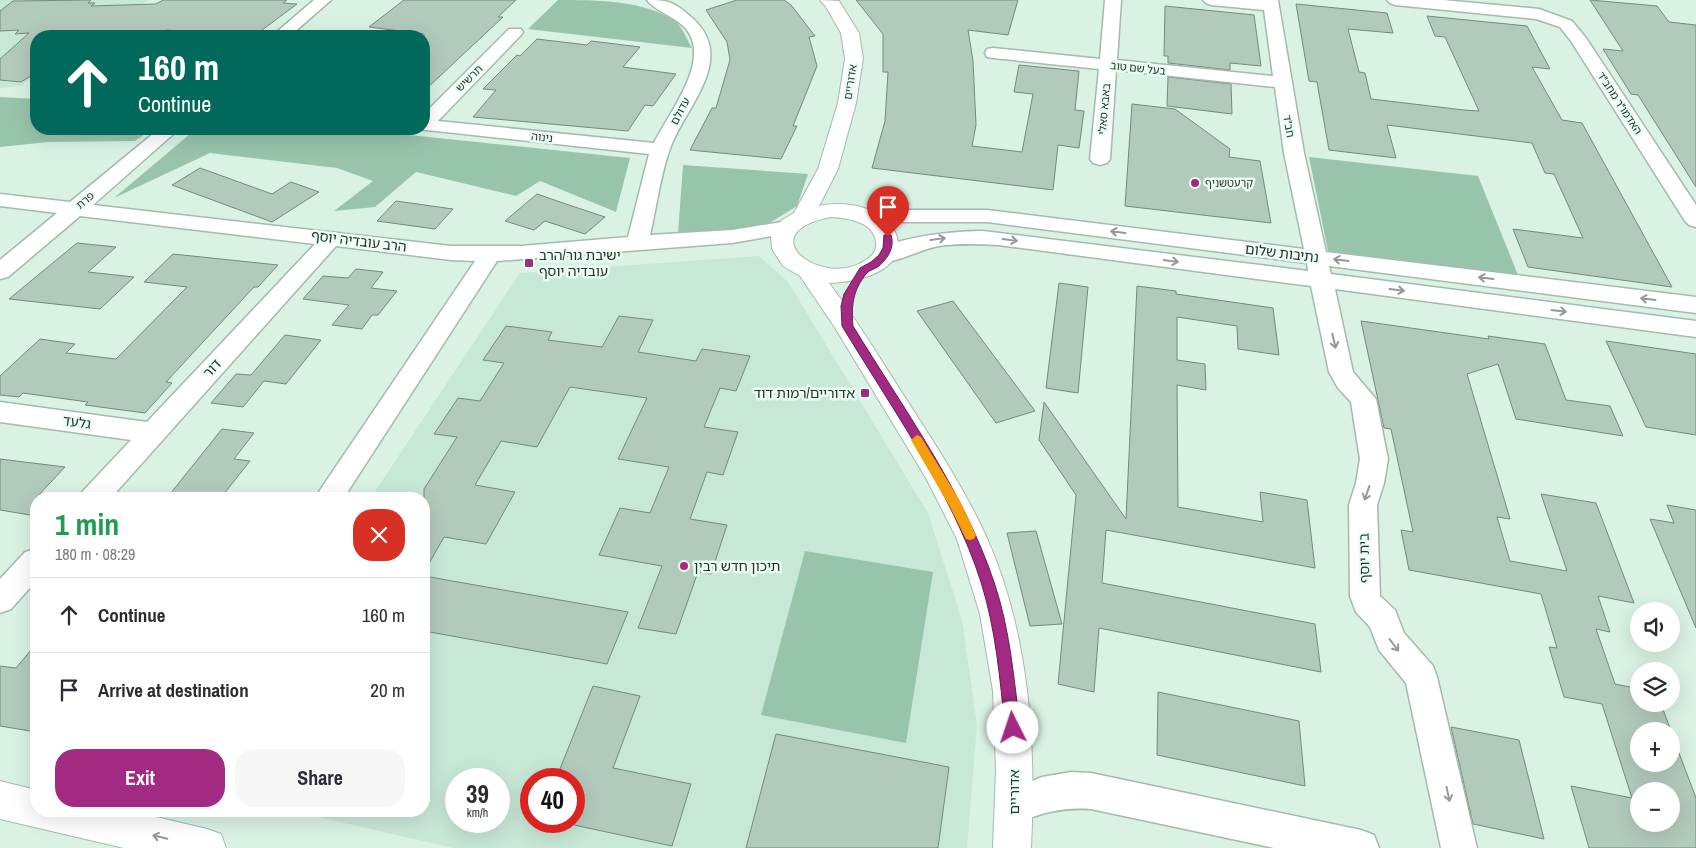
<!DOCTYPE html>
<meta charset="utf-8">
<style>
body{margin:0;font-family:"Archivo Narrow","Noto Sans Hebrew",sans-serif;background:#f7f7f7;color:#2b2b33;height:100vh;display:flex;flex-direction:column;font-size:19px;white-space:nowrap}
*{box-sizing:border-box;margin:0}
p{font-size:16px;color:#7c7c81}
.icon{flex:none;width:28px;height:28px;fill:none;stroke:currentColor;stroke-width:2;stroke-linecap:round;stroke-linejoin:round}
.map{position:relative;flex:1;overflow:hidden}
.details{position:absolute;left:30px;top:492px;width:400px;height:325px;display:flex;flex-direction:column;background:#fff;border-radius:20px;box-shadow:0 5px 20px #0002}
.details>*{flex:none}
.banner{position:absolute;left:30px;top:30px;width:400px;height:105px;border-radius:20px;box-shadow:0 5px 20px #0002;background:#00695c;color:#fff;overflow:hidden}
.controls{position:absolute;left:1630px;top:602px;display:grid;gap:10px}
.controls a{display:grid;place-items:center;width:50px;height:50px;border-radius:50%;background:#fff;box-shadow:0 5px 20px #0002;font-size:25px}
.speed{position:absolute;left:445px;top:768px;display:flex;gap:10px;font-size:25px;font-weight:700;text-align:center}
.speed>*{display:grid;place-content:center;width:65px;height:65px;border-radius:50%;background:#fff;box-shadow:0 5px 20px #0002;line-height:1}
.speed small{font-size:12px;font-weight:400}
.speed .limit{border:8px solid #d22;background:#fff;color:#111}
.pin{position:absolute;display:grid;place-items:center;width:42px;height:42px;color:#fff;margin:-51px -21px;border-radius:50% 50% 50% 0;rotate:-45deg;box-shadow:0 0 5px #0007}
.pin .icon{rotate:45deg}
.me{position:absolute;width:55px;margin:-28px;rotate:356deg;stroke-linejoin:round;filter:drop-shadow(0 0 4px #0008)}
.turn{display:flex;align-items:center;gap:18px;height:105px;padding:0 25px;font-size:22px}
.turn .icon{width:65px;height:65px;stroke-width:2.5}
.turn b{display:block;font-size:35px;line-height:42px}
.round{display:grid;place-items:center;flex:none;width:52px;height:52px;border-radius:20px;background:#f7f7f7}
.summary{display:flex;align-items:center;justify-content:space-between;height:85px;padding:0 25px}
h1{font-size:30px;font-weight:800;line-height:38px;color:#1e9e55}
.action{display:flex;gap:10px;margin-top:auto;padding:10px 25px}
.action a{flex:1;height:58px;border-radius:20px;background:#a22a82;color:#fff;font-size:20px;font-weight:800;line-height:58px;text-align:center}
.action a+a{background:#f7f7f7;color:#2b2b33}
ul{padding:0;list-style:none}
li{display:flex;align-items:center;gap:15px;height:75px;padding:0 25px;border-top:1px solid #e1e1e2}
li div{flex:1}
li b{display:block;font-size:19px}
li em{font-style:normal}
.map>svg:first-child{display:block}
</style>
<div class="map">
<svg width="1696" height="848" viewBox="0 0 1696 848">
<rect width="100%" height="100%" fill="#d9f2e4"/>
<path fill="#c8e8d7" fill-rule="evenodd" d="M 0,0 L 149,0 L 95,36 L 36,36 L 36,75 L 21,86 L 0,88 Z
M 759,256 L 788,282 L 928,513 L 962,620 L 977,725 L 967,848 L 453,848 L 292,811 L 424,811 L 424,499 L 370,499 L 520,273 ZM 456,779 L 499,779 L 499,821 L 456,821 ZM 531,779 L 574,779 L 574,821 L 531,821 Z"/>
<path fill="#99c4ac" d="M 558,0 C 597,0 645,0 676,22 C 683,28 687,40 692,48 L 528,29 Z
M 0,97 L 36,99 L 36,129 L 152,129 L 135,141 L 48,142 L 0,147 Z
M 196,129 L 352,129 L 630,158 L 616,212 L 540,181 L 516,196 L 416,172 L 375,207 L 334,211 L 373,181 L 337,168 L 210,153 L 114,198 Z
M 1309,157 L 1478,176 L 1518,275 L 1328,251 Z
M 683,165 L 808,174 L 797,206 L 760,229 L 678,233 Z
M 805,551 L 933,572 L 906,743 L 761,715 Z"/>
<path fill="#b2cabc" stroke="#748a7e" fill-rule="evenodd" d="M 91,0 L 88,3 L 95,3 L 91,6 L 156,4 L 163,0 L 287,0 L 283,3 L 297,4 L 254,36 L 225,36 L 167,30 L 156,36 L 100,31 L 91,36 L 36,36 L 36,73 L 21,82 L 0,80 L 0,59 L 29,33 L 15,34 L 19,30 L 0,31 L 0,11 L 13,1 Z
M 404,0 L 516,0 L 498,17 L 503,17 L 424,91 L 424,34 L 369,27 Z
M 737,0 L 784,0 L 791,5 L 815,36 L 809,37 L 817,66 L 793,126 L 797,126 L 781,159 L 690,150 L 712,108 L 716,108 L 730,60 L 727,42 L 706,10 Z
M 856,0 L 1018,0 L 1008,35 L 968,30 L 973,61 L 976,125 L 972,146 L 1022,152 L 1033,94 L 1014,92 L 1019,65 L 1079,71 L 1075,110 L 1084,111 L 1079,148 L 1058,145 L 1053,190 L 872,168 L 885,121 L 888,72 L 883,72 L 883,34 Z
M 1590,0 L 1657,6 L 1669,22 L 1696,25 L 1696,187 L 1638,95 L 1631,94 L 1603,49 L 1623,51 Z
M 1296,4 L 1387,13 L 1393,33 L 1348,29 L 1359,72 L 1365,73 L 1371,99 L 1464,110 L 1479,111 L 1445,37 L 1435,36 L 1427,16 L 1527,26 L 1550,69 L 1532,67 L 1562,120 L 1582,123 L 1672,287 L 1528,267 L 1513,229 L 1583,238 L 1554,174 L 1545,173 L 1532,143 L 1387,125 L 1396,158 L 1329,150 L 1317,82 L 1309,81 Z
M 1165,6 L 1254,15 L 1261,66 L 1230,63 L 1230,70 L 1168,63 L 1168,56 L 1164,56 Z
M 537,39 L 587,45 L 591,41 L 640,47 L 623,67 L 676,74 L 653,106 L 645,105 L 628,131 L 473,117 L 496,90 L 483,89 L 517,55 L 520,56 Z
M 1168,77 L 1231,84 L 1232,114 L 1167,106 Z
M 1132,104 L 1175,109 L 1230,149 L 1229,157 L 1260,161 L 1271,223 L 1125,206 Z
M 200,168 L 272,194 L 291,182 L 319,192 L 272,222 L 172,185 Z
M 537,194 L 566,204 L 605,217 L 585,234 L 545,221 L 534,230 L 505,221 Z
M 396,201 L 453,209 L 435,229 L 377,221 Z
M 77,243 L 116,247 L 88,272 L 134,277 L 100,309 L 9,299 Z
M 173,254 L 278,265 L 258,287 L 254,287 L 166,382 L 172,383 L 145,413 L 85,405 L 88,402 L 23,393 L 19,397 L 0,395 L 0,376 L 40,339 L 75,344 L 66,353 L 116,359 L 187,287 L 144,282 Z
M 356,269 L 383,272 L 371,288 L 397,291 L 378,315 L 372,315 L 362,329 L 332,325 L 349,305 L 303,299 L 323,276 L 348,278 Z
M 1059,283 L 1088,287 L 1078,393 L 1046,388 Z
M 1137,286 L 1176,291 L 1176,294 L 1273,308 L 1279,355 L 1238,349 L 1237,326 L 1177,317 L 1177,360 L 1205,364 L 1206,390 L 1177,385 L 1178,507 L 1263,522 L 1260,492 L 1307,500 L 1315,568 L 1106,530 L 1102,583 L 1315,624 L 1321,672 L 1099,628 L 1094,692 L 1058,684 L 1076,495 L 1039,440 L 1044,402 L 1126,519 Z
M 953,301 L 1035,411 L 996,423 L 917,311 Z
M 619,316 L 653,320 L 638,352 L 696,361 L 702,349 L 750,356 L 736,391 L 720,388 L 704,427 L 738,432 L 723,475 L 707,472 L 690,519 L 727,525 L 711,574 L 698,572 L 676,634 L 638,628 L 662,566 L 599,555 L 620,508 L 650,513 L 669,467 L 618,459 L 647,398 L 570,387 L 537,447 L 501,441 L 475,485 L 515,492 L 486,544 L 444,537 L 424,572 L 424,489 L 457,437 L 434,434 L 458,398 L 480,401 L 504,363 L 483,360 L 506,326 L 552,332 L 548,340 L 602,347 Z
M 1361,321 L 1489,339 L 1488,336 L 1545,344 L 1566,400 L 1610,406 L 1623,436 L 1516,419 L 1498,364 L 1467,374 L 1510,519 L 1497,517 L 1510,561 L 1567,571 L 1541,494 L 1596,503 L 1634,603 L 1598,596 L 1610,632 L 1596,629 L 1615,684 L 1639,689 L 1639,704 L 1661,704 L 1671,731 L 1639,731 L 1639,764 L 1671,764 L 1671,732 L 1696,798 L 1696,848 L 1589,848 L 1571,786 L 1632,798 L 1602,704 L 1564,697 L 1549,647 L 1557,648 L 1541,594 L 1409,570 L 1401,530 L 1413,532 L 1391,429 L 1384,428 ZM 1639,791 L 1671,791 L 1671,824 L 1639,824 Z
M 285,335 L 321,340 L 286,384 L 264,381 L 243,407 L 211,403 L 236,374 L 251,375 Z
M 1606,341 L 1696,354 L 1696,435 L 1646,427 Z
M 222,429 L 254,433 L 234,459 L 250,461 L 223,495 L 208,493 L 204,499 L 166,499 Z
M 0,459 L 65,467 L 36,498 L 36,516 L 0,510 Z
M 1667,505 L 1696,510 L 1696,628 L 1650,519 L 1674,523 Z
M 1036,531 L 1062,624 L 1030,626 L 1007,533 Z
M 424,576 L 628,612 L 607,664 L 424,631 Z
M 36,644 L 36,732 L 0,726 L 0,666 L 16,668 Z
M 593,686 L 640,696 L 613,768 L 691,784 L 672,846 L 574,825 L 574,779 L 556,779 Z
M 1158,692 L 1299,721 L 1305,786 L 1157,755 Z
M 1451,727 L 1519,740 L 1544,839 L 1473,824 Z
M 776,734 L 949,767 L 938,848 L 746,848 Z"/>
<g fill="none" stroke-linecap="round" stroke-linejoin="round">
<defs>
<path id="minor" d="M 314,0 L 331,0 L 290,36 L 272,36 Z
M 647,0 C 669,0 674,2 691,17 C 738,57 687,105 671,146 C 660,175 657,206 650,235 L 732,230 L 788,221 L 796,222 L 799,227 L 796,232 L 732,243 L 497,261 L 343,499 L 314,499 L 475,261 L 451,260 L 336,246 L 110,499 L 79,499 L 83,491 L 131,440 L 0,422 L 0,402 L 147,422 L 315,244 L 80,216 L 8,277 L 0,279 L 0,260 L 57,213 L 0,206 L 0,194 L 70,202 L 159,129 L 179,129 L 93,205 L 451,246 L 521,246 L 628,237 L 649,154 L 417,129 L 424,129 L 424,114 L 509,29 L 521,29 L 523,32 L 521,35 L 438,121 L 654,143 C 668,114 711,62 687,30 C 677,17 656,12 647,0 Z
M 1105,0 L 1121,0 L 1117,60 L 1273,76 L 1264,10 L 1211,5 L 1206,3 L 1203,0 L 1278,0 L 1304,153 L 1326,252 L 1696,297 L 1696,313 L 1329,266 L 1331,274 L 1696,321 L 1696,337 L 1335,289 L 1353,372 L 1376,399 L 1388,459 L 1384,483 L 1377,505 L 1380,596 L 1395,610 L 1404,633 L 1433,666 L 1437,677 L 1477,848 L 1441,848 L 1406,683 L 1379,650 L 1370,627 L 1356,612 L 1350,596 L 1349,505 L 1356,483 L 1360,459 L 1351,402 L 1338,388 L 1329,372 L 1311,286 L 998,245 C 978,244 959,243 939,246 C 920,249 891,266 875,262 L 872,257 C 886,236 959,231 983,231 L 1308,271 L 1307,263 L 987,222 L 866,222 L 859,220 L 856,216 L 859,212 L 866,210 L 987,210 L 1304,249 L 1284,153 L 1275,87 L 1116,70 L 1110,159 L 1107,163 L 1100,165 L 1093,163 L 1090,159 L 1099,69 L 993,58 L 987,57 L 985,53 L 987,49 L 993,48 L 1100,59 Z
M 1387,0 L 1443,0 L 1539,9 L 1572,21 L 1586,38 L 1696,205 L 1696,227 L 1689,225 L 1685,221 L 1571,41 L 1560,27 L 1536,19 L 1395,5 L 1390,3 Z
M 36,549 L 36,581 L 11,609 L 0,613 L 0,579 L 25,552 Z
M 1071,772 L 1091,773 L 1361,830 L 1374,835 L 1379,848 L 1274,848 L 1091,809 C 1062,807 1041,813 1015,824 L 1002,819 L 997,806 L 1002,793 L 1042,777 Z"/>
<path id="tertiary" d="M 820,0 L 839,1 L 859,33 L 863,59 L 856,103 L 838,169 L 819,206 C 899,190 943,277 829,283 C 857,320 881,360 906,399 C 935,444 964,488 986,536 C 1030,634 1036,743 1031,848 L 993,848 L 996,769 L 993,691 L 980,614 L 957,539 L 926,478 L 834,326 L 800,276 L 783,266 L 772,249 L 771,236 L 782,220 L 794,213 L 818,169 L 838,103 L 845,59 L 841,33 L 826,7 ZM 831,217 C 848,218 875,222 876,243 C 877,252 872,256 864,261 C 822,289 748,233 831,217 Z
M 0,781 L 36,790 L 36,811 L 131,811 L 207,829 L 221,834 L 226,848 L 124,848 L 0,819 Z"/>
</defs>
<use href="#minor" stroke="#a3baad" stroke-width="3"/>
<use href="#tertiary" stroke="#a3baad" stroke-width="2"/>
<use href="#minor" fill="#fff" fill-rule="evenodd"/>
<use href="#tertiary" fill="#fff" fill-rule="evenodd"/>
</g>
<defs><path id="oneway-shaft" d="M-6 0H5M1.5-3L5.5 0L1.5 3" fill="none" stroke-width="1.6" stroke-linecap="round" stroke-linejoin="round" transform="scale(1.25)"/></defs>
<g stroke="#949896">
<use href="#oneway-shaft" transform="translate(1118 232) rotate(-173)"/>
<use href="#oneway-shaft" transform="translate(938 239) rotate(-8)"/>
<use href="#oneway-shaft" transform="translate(1010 240) rotate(8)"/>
<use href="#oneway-shaft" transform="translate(1341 260) rotate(-173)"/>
<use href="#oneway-shaft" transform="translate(1171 261) rotate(8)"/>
<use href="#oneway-shaft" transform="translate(1486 278) rotate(-173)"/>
<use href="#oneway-shaft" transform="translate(1397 290) rotate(7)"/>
<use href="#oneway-shaft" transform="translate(1648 299) rotate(-173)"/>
<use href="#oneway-shaft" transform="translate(1559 311) rotate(7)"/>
<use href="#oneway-shaft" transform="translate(1334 341) rotate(77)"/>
<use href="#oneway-shaft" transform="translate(1367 493) rotate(109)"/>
<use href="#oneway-shaft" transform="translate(1394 645) rotate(53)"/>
<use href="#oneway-shaft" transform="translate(1448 794) rotate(78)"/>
<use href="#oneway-shaft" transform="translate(160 837) rotate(-167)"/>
</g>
<path fill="#a22a82" stroke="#691b54" d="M 884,235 L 891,235 C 895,247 888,258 879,266 C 875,269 869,270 866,274 C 853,290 851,306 853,326 C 903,408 963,490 994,582 C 1010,629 1014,679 1020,728 L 1018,733 L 1013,735 L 1007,733 L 1005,728 C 1000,679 996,630 981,582 C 952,492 891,407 842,326 L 841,306 L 844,294 L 860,268 L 871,262 L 879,255 L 883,248 Z"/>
<path fill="#f59e0b" d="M 917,435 L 921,437 L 960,501 L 976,535 L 974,539 L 970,540 L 966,539 L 950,507 L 911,440 Z"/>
<g fill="#a22a82" stroke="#eafef3" stroke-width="2">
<circle cx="1195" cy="183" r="5"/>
<rect x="524" y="258" width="10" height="10" rx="2.5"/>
<rect x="860" y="388" width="10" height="10" rx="2.5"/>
<circle cx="684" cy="566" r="5"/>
</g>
<g text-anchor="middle" stroke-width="5" stroke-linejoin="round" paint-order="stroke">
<g font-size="11" fill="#29322d" stroke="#eafef3">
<text transform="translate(1138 68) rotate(6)" y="4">בעל שם טוב</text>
<text transform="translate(469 78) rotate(-45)" y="4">תרשיש</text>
<text transform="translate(850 82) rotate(-81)" y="4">אדוריים</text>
<text transform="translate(1620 103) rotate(57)" y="4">האדמו"ר מחב"ד</text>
<text transform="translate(1104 109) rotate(-85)" y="4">באבא סאלי</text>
<text transform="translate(680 111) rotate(-62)" y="4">עדולם</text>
<text transform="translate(1289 126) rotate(81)" y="4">חב"ד</text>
<text transform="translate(542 137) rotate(6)" y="4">נינוה</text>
<text transform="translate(85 200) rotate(-40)" y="4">פרת</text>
</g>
<g font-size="11" fill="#29322d" stroke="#eafef3" text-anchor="start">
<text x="1205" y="187">קרעטשניף</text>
</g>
<g font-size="14" fill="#29322d" stroke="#eafef3">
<text transform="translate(359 241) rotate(7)" y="5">הרב עובדיה יוסף</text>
<text transform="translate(1282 253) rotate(7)" y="5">נתיבות שלום</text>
<text transform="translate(212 368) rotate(-48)" y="5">דור</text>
<text transform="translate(77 422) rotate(8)" y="5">גלעד</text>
<text transform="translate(1364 558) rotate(-91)" y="5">בית יוסף</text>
<text transform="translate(1014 792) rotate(-90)" y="5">אדוריים</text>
</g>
<g font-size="14" fill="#29322d" stroke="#eafef3" text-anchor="start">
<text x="539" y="260">ישיבת גור/הרב<tspan x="539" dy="16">עובדיה יוסף</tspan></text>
<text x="855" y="398" text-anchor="end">אדוריים/רמות דוד</text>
<text x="694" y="571">תיכון חדש רבין</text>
</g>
</g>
</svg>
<div class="controls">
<a><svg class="icon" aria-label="sound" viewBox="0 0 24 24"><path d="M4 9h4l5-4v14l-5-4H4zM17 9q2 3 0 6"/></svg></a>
<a><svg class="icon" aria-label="layers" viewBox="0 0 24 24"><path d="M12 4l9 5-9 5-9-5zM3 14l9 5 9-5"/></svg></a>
<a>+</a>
<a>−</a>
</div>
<div class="speed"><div>39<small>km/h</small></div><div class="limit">40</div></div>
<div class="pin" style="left:888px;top:237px;background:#d93025"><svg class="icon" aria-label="arrive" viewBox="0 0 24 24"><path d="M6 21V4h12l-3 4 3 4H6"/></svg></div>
<svg class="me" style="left:1013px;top:728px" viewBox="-20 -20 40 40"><circle r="19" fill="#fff"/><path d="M0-13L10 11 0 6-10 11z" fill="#a22a82"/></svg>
<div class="banner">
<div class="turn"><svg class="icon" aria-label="ahead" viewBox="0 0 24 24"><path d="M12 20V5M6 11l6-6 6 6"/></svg><div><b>160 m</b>Continue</div></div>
</div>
<section class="details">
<div class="summary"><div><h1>1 min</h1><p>180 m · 08:29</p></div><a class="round" style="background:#d93025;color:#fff"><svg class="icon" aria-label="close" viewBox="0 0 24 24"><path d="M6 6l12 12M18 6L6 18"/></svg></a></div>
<ul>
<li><svg class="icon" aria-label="ahead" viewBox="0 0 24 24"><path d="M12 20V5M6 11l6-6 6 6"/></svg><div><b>Continue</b></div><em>160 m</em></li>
<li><svg class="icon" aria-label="arrive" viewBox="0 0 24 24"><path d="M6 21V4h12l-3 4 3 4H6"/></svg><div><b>Arrive at destination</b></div><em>20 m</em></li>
</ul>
<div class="action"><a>Exit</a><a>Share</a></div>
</section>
</div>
